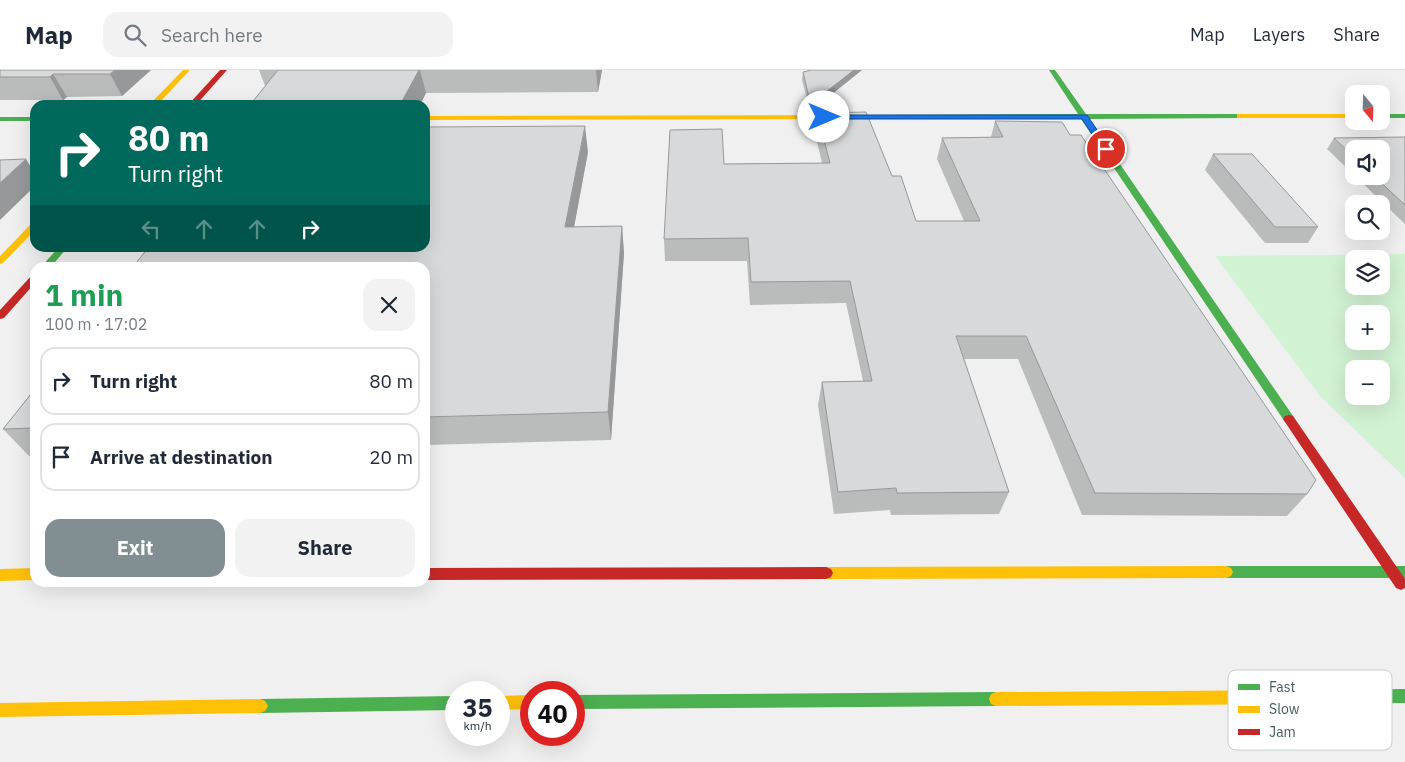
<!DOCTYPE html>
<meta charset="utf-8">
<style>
body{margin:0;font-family:"IBM Plex Sans",sans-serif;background:#f2f2f3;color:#1f2937;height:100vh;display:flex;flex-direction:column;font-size:19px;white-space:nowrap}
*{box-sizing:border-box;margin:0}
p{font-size:16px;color:#747a83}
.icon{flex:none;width:28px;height:28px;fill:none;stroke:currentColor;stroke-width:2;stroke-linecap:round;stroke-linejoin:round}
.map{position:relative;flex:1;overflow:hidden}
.details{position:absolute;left:30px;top:192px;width:400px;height:325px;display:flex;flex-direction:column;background:#fff;border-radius:15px;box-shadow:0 5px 20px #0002}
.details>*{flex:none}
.guide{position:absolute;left:30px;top:30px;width:400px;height:152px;border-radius:15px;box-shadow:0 5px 20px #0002;background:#00695c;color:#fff;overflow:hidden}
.needle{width:32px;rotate:161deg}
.controls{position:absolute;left:1345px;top:15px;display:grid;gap:10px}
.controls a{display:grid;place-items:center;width:45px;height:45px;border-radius:10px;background:#fff;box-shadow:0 5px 20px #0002;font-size:25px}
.speed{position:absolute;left:445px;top:611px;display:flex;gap:10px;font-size:25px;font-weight:700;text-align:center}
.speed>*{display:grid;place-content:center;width:65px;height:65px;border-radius:50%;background:#fff;box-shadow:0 5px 20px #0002;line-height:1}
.speed small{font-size:12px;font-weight:400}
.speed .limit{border:8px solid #d22;background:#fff;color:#111}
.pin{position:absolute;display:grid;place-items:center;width:42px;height:42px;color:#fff;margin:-21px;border:2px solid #fff;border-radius:50%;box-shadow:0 1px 5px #0007}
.me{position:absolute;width:55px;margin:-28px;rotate:90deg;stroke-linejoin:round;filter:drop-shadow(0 0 4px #0008)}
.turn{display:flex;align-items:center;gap:18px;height:105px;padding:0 15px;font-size:22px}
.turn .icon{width:65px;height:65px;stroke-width:2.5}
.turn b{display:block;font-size:35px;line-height:42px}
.lanes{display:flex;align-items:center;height:48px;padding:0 15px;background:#0003;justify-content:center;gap:25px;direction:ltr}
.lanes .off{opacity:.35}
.round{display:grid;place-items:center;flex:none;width:52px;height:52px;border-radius:15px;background:#f2f2f3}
.overview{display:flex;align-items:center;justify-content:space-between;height:85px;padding:0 15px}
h1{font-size:30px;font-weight:700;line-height:38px;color:#1e9e55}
.action{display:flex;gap:10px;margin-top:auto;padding:10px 15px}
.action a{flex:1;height:58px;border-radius:15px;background:#818e92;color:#fff;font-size:20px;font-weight:700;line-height:58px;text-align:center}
.action a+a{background:#f2f2f3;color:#1f2937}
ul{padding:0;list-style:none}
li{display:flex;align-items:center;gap:15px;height:68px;margin:0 10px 8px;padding:0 5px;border:2px solid #e0e1e3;border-radius:15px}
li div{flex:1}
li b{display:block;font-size:19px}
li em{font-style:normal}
header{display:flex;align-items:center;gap:30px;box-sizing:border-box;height:70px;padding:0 25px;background:#fff;border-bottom:1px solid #e0e1e3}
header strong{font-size:24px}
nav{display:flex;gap:28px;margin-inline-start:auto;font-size:18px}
.search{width:350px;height:45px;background:#f2f2f3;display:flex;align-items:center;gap:12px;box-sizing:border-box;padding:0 18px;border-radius:15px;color:#747a83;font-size:19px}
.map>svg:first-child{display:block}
</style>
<header>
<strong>Map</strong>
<div class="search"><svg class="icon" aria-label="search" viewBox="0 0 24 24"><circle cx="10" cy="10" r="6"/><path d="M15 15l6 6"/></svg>Search here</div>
<nav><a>Map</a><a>Layers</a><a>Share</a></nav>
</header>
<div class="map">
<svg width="1405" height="692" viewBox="0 0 1405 692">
<rect width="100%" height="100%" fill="#f1f0f0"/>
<path fill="#d2f2d4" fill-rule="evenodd" d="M 1405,184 L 1405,408 L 1321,327 L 1215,186 ZM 1354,189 L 1381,189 L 1381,216 L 1354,216 ZM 1354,244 L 1381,244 L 1381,271 L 1354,271 ZM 1354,299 L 1381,299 L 1381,326 L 1354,326 Z"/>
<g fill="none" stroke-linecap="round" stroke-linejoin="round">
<path fill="#4caf50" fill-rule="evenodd" d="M 1049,0 L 1055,0 L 1086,44 L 1243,44 L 1243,48 L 1240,48 L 1089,49 L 1293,346 L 1295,349 L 1293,352 L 1285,352 L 1081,49 L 862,49 L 858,47 L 862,45 L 1078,44 Z
M 1381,44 L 1405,44 L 1405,48 L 1381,48 Z
M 0,47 L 35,47 L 35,51 L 0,51 Z
M 58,178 L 67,178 L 50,198 L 40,198 Z
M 1226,496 L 1405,496 L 1405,508 L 1226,508 L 1221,506 L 1219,502 L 1221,498 Z
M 1405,619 L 1405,633 L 1326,634 L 1321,632 L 1319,627 L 1321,622 L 1326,620 Z
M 996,622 L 1001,624 L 1003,629 L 1001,634 L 996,636 L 574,639 L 574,625 Z
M 456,626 L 456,640 L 260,643 L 255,641 L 252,636 L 255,631 L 260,629 Z"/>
<path fill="#ffc107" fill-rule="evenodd" d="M 183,0 L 190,0 L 157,35 L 149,35 Z
M 1237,44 L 1354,44 L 1354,48 L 1237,48 Z
M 865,45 L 866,47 L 862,49 L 425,50 L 425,46 Z
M 35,152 L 35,160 L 3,193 L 0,194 L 0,186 L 32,153 Z
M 1226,496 L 1231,498 L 1233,502 L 1231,506 L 1226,508 L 826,509 L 821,507 L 819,503 L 821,499 L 826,497 Z
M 35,498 L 35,510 L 0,511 L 0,499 Z
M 1326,620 L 1331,622 L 1333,627 L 1331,632 L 1326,634 L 996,636 L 991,634 L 989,629 L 991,624 L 996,622 Z
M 531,625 L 531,639 L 499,640 L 499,626 Z
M 260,629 L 265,631 L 268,636 L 265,641 L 260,643 L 0,647 L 0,633 Z"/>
<path fill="#c62828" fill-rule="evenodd" d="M 220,0 L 227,0 L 196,35 L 188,35 Z
M 35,204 L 35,213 L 4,248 L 0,249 L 0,240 L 32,205 Z
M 1289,345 L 1293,346 L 1405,509 L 1405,518 L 1401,520 L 1396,518 L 1285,352 L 1283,349 L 1285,346 Z
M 826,497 L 831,499 L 833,503 L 831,507 L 826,509 L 425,510 L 425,498 Z"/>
</g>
<path fill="#babbbb" d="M 0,0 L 151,0 L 122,26 L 67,27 L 63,30 L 0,30 Z
M 259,0 L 602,0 L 598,22 L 426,23 L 420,35 L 250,35 L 265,16 Z
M 862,0 L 812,40 L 810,40 L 802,10 L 803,2 Z
M 817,43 L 892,106 L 916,151 L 964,151 L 937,89 L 942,68 L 991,67 L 995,51 L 1070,65 L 1307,424 L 1287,446 L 1082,445 L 1018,289 L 964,289 L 1009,422 L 999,444 L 891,445 L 890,440 L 834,444 L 818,335 L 822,312 L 863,311 L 846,233 L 750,235 L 747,191 L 665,191 L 664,169 L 724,94 L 822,93 L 815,63 Z
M 1405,67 L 1405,154 L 1355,106 L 1381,106 L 1354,79 L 1354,105 L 1327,79 L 1334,68 Z
M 588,82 L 574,157 L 622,156 L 624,183 L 611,370 L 425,375 L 425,198 Z
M 1213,84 L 1318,157 L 1308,173 L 1265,173 L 1205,100 Z
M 35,319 L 35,386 L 29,386 L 3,359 Z"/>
<path fill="#979899" d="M 115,0 L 151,0 L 122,26 L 110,4 Z
M 419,0 L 420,0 L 426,23 L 420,35 L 400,35 Z
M 596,0 L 602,0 L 598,22 Z
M 854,0 L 862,0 L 812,40 L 813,32 Z
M 53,4 L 67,27 L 63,30 L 50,7 Z
M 585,56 L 588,82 L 569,184 L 565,157 Z
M 26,89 L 35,104 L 35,116 L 0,150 L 0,113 Z
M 622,156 L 624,183 L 611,370 L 608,342 Z"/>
<path fill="#d8d9da" stroke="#979899" d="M 0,0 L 115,0 L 110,4 L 53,4 L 50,7 L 0,7 Z
M 278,0 L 419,0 L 400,35 L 250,35 Z
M 812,0 L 854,0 L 813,32 L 810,32 L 803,2 Z
M 866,42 L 892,106 L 901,106 L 916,151 L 980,151 L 942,68 L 1003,67 L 995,51 L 1062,52 L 1070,65 L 1081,65 L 1316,410 L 1307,424 L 1095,423 L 1026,266 L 956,266 L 1009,422 L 897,423 L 896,418 L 838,422 L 822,312 L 872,311 L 850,211 L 751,212 L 748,168 L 664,169 L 670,60 L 722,59 L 724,94 L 830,93 L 817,43 Z
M 585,56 L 565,157 L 622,156 L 608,342 L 425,347 L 425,198 L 132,198 L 148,178 L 425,178 L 425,57 Z
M 1405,67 L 1405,135 L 1374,106 L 1381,106 L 1381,79 L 1354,79 L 1354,87 L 1334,68 Z
M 1213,84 L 1252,84 L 1318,157 L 1275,157 Z
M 26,89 L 0,113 L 0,90 Z
M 35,319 L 35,358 L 3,359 Z"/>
<path fill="#1a73e8" stroke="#114b97" d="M 824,45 L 1087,45 L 1110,79 L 1103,81 L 1082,49 L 822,49 L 821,47 Z"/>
<rect x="1228" y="600" width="164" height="80" rx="8" fill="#fff" stroke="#c7cecf" stroke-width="1"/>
<rect x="1238" y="614" width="22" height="6" fill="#4caf50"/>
<rect x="1238" y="636" width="22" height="7" fill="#ffc107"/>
<rect x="1238" y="659" width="22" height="6" fill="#c62828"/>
<g font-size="14" fill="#455a5f">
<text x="1269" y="622">Fast</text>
<text x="1269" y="644">Slow</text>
<text x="1269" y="667">Jam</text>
</g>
</svg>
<div class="controls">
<a><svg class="needle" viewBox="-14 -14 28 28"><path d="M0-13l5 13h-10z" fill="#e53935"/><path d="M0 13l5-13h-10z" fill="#747a83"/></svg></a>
<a><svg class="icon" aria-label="sound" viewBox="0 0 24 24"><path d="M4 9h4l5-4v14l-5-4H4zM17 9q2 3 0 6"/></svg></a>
<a><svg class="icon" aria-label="search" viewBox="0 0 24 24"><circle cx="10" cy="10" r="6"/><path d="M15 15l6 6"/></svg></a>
<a><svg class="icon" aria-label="layers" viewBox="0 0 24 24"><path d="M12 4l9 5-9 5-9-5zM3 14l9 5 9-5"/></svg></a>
<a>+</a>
<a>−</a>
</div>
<div class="speed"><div>35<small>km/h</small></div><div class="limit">40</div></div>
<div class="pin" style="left:1106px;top:79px;background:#d93025"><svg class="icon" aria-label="arrive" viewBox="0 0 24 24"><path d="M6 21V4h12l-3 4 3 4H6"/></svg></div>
<svg class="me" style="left:824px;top:47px" viewBox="-20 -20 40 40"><circle r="19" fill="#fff"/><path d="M0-13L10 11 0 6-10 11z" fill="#1a73e8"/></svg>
<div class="guide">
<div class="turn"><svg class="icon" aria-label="right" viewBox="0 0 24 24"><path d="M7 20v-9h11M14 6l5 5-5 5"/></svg><div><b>80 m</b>Turn right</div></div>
<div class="lanes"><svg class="icon off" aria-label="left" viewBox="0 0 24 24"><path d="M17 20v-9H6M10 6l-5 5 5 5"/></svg><svg class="icon off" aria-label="ahead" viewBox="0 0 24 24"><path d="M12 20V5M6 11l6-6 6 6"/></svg><svg class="icon off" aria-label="ahead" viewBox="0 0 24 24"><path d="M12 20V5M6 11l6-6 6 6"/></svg><svg class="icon" aria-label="right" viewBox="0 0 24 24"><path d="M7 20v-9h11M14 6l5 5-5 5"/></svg></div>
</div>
<section class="details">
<div class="overview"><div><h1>1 min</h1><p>100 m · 17:02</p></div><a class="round"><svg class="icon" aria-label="close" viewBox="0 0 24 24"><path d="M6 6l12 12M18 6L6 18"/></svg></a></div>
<ul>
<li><svg class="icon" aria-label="right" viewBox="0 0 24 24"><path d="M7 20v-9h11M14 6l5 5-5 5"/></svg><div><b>Turn right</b></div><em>80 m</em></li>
<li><svg class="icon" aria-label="arrive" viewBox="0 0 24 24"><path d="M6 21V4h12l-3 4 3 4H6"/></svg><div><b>Arrive at destination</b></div><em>20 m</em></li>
</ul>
<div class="action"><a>Exit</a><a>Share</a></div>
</section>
</div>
